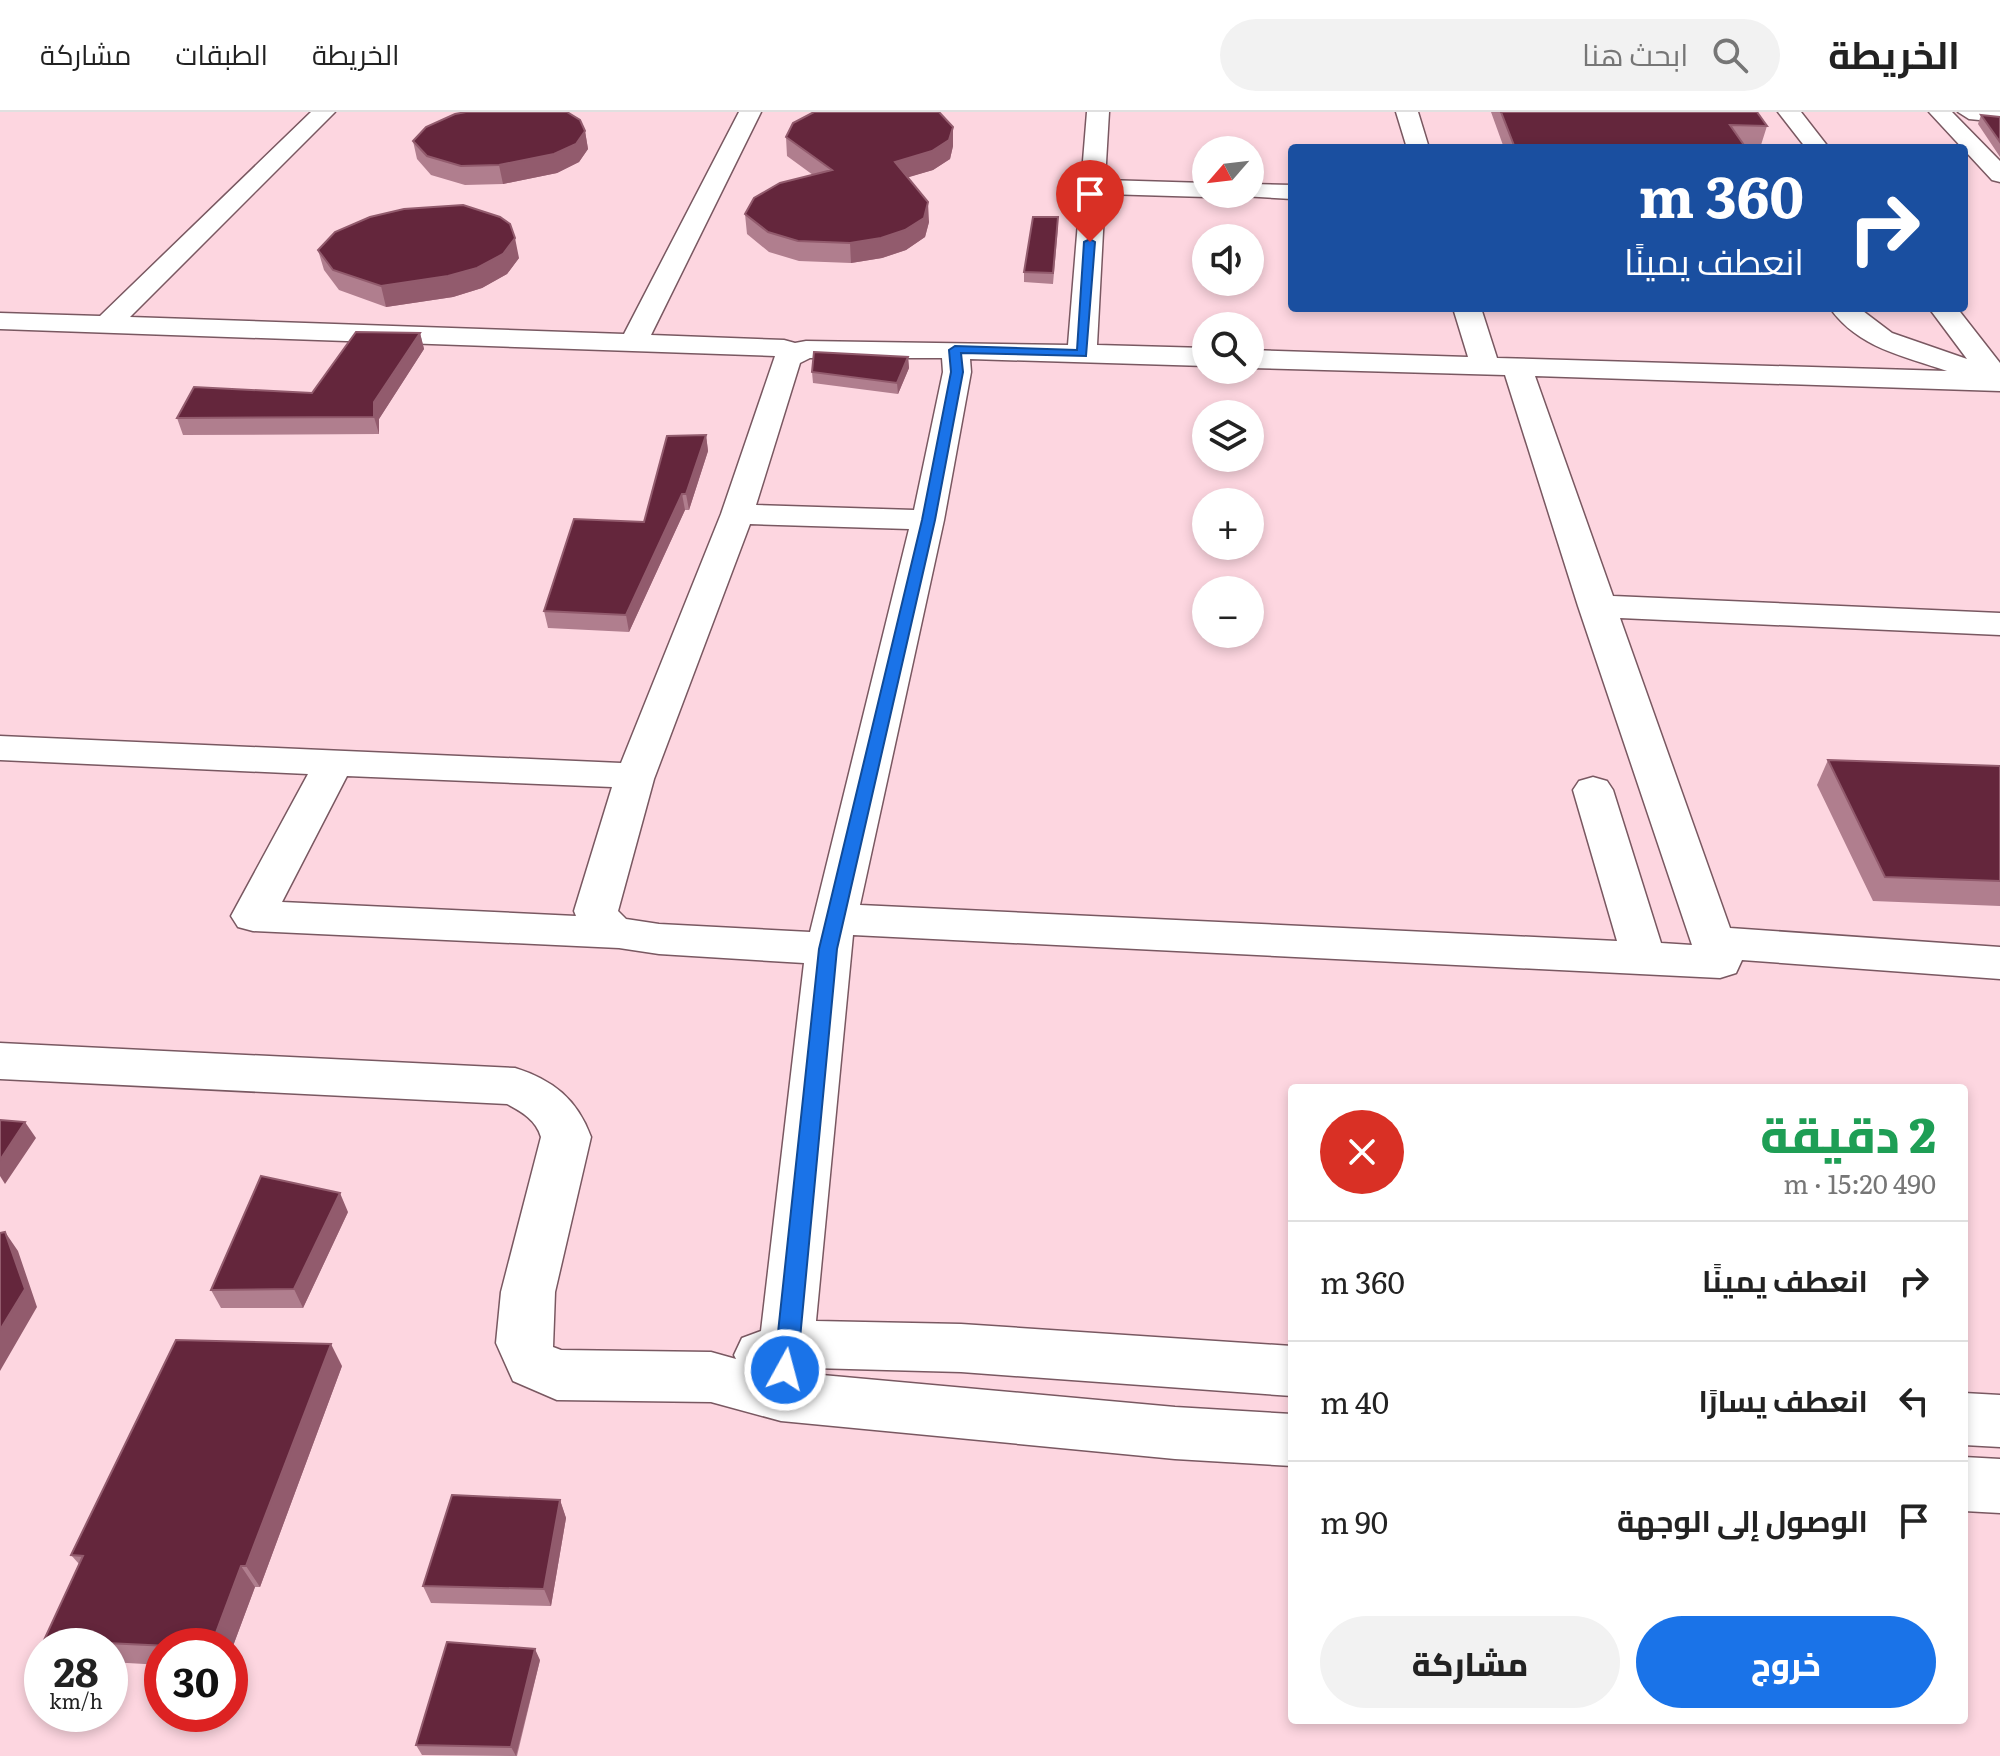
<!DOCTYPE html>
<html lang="ar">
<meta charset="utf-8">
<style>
body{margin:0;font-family:Literata,Cairo,serif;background:#f2f2f2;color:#222;direction:rtl;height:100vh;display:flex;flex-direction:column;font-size:30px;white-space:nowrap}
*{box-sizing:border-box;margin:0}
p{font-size:26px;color:#767676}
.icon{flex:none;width:44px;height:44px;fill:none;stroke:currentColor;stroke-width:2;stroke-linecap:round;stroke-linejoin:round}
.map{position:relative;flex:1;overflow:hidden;direction:ltr}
.panel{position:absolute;left:1288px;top:972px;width:680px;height:640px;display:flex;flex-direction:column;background:#fff;border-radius:8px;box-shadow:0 4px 12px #0003;direction:rtl}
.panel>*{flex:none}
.hud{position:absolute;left:1288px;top:32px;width:680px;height:168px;border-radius:8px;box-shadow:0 4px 12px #0003;direction:rtl;background:#1a4fa0;color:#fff;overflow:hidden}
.needle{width:52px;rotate:242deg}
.tools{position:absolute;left:1192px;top:24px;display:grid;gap:16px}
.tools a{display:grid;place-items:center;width:72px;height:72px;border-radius:50%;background:#fff;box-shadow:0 4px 12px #0003;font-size:40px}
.speed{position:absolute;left:24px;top:1516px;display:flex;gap:16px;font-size:40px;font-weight:700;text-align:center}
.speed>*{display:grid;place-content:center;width:104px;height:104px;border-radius:50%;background:#fff;box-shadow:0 4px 12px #0003;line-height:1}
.speed small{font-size:20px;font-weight:400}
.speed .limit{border:12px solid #d22;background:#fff;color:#111}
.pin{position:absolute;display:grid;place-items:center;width:68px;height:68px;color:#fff;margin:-82px -34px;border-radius:50% 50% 50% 0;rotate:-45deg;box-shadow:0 0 8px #0007}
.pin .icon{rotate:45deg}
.me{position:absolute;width:88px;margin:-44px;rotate:7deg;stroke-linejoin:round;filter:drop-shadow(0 0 6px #0008)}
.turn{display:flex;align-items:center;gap:28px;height:168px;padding:0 32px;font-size:36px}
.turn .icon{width:104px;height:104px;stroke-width:2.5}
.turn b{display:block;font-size:56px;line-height:68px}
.round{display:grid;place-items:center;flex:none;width:84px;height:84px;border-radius:42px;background:#f2f2f2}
.headline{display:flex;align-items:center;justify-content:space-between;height:136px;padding:0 32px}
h1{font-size:48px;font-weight:800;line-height:60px;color:#1e9e55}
.button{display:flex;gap:16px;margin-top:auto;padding:16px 32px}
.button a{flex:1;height:92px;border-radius:48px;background:#1a73e8;color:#fff;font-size:32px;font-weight:800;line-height:92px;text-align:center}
.button a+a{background:#f2f2f2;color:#222}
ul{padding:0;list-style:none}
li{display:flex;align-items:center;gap:24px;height:120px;padding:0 32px;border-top:2px solid #e0e0e0}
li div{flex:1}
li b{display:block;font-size:30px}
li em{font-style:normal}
header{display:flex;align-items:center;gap:48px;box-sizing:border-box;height:112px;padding:0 40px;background:#fff;border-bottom:2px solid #e0e0e0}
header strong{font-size:38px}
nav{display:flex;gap:44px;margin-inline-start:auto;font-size:28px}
.search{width:560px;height:72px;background:#f2f2f2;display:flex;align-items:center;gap:20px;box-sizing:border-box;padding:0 28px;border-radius:44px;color:#767676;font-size:30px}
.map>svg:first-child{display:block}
</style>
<header>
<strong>الخريطة</strong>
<div class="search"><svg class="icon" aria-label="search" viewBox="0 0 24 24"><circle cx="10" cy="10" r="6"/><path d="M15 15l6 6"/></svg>ابحث هنا</div>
<nav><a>الخريطة</a><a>الطبقات</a><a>مشاركة</a></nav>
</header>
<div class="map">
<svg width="2000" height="1644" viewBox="0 0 2000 1644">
<rect width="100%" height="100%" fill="#fdd6e0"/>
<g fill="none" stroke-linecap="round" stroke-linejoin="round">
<defs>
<path id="minor" d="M 311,0 L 335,0 L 130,205 L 624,222 L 739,0 L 761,0 L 651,223 L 784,228 L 795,231 L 806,229 L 1068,233 L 1087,0 L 1109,0 L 1105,68 L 1206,71 L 1206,82 L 1215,82 L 1206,85 L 1105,82 L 1097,233 L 1206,236 L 1206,254 L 970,247 L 971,260 L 944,408 L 860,793 L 1617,829 L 1573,678 L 1579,669 L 1593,665 L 1607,669 L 1613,678 L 1661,831 L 1692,833 L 1578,494 L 1505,263 L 1250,256 L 1250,238 L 1468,245 L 1453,196 L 1481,196 L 1497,246 L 1947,259 C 1904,244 1858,236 1830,196 L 1859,196 L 1892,221 L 1967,247 L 1929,196 L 1957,196 L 2000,251 L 2000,279 L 1535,264 L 1613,484 L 2000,501 L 2000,523 L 1620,506 L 1730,816 L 2000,835 L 2000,867 L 1742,848 L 1736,861 L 1720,866 L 853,823 L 816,1209 L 961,1212 L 1292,1234 L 1292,1284 L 961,1260 L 812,1256 L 811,1262 L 1175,1295 L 1292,1302 L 1292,1354 L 1175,1347 L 781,1309 L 711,1290 L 557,1288 L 513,1269 L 496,1231 L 501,1180 L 541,1025 C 536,1008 522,1000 507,992 L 0,967 L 0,931 L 515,956 C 553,968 577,987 591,1025 L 555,1180 L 553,1235 L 561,1238 L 711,1240 L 736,1247 L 734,1243 L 742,1226 L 761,1219 L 804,851 L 659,842 L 619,836 L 253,819 L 238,815 L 231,804 L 308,662 L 0,648 L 0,624 L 621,651 L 721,402 L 775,244 L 0,217 L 0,201 L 100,204 ZM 810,246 L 942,246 L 943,260 L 914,398 L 756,393 L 800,251 ZM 750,412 L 909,417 L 810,820 L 659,812 L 626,807 L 618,799 L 654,667 ZM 347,664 L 612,675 L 574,799 L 576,804 L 282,790 Z
M 1396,0 L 1418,0 L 1429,36 L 1407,36 Z
M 1778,0 L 1801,0 L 1829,36 L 1806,36 Z
M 1929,0 L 1952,0 L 2000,49 L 2000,70 L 1992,68 Z
M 1958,0 L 2000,0 L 2000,10 L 1969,7 Z
M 1250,72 L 1292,73 L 1292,87 L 1242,84 L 1240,82 L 1250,82 Z
M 1964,1281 L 2000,1283 L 2000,1335 L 1964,1333 Z
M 1964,1345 L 2000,1347 L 2000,1401 L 1964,1399 Z"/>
</defs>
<use href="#minor" stroke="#795861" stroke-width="3"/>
<use href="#minor" fill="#fff" fill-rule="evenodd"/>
</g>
<path fill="#b07e8e" d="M 1491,0 L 1757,0 L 1767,14 L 1761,33 L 1744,32 L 1746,36 L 1504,36 Z
M 1981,3 L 2000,5 L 2000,45 L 1978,12 Z
M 585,19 L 588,37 L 579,50 L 557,61 L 503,72 L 465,73 L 431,63 L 417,47 L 413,29 Z
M 786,25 L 953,34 L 950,47 L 933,58 L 908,65 L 929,110 L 925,125 L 906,138 L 882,146 L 851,151 L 799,149 L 769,140 L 747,122 L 745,102 L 813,63 L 787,44 Z
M 1058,115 L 1053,172 L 1024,170 L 1024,160 Z
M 318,138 L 519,146 L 507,162 L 482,176 L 453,185 L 386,195 L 339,178 L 324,158 Z
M 420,221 L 424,237 L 379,307 L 379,322 L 183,323 L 177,306 L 312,281 Z
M 908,245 L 909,256 L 898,282 L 813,271 L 812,260 Z
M 706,323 L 708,339 L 689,398 L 685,398 L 629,520 L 548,516 L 544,499 L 644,410 Z
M 1828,648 L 2000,654 L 2000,794 L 1873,789 L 1817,673 Z
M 348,1100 L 303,1196 L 221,1196 L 211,1178 Z
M 342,1254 L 260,1475 L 255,1475 L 230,1542 L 230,1534 L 162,1534 L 162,1553 L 110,1550 L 110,1534 L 50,1534 L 44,1528 L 79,1452 L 71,1443 Z
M 560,1388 L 566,1406 L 551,1494 L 431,1491 L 423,1474 Z
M 540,1548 L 517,1644 L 422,1643 L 416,1633 Z"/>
<path fill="#925b6d" d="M 953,15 L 953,34 L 950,47 L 933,58 L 896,69 L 895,50 Z
M 585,19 L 588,37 L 579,50 L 557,61 L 503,72 L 499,53 Z
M 928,90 L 929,110 L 925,125 L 906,138 L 882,146 L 851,151 L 850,131 Z
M 515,126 L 519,146 L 507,162 L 482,176 L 453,185 L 386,195 L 381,174 Z
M 420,221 L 424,237 L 379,307 L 379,322 L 374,305 L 374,290 Z
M 908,245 L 909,256 L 898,282 L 897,271 Z
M 706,323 L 708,339 L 689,398 L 686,382 Z
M 682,382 L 685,398 L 629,520 L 626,503 Z
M 25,1010 L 36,1026 L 5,1072 L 0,1064 L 0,1048 Z
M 340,1081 L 348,1100 L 303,1196 L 294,1177 Z
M 5,1120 L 18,1139 L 37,1195 L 0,1259 L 0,1218 Z
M 331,1232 L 342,1254 L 260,1475 L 246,1454 Z
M 560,1388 L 566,1406 L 551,1494 L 544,1477 Z
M 241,1454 L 255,1475 L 230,1542 L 230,1534 L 211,1534 Z
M 535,1537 L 540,1548 L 516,1644 L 511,1635 Z"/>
<path fill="#64263c" stroke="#925b6d" stroke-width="2" d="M 466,0 L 567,0 L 580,8 L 585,19 L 576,32 L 554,42 L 499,53 L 461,54 L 427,44 L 413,29 L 426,15 L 455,2 Z
M 814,0 L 939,0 L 953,15 L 949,28 L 932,39 L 895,50 L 928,90 L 924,106 L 905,118 L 881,126 L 850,131 L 798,129 L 768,120 L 745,102 L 754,86 L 780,71 L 832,58 L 786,25 L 793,11 Z
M 1501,0 L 1757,0 L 1767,14 L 1730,13 L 1746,36 L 1515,36 Z
M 1981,3 L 2000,5 L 2000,30 Z
M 463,93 L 500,105 L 510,112 L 515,126 L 503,142 L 477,156 L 448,164 L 381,174 L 333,158 L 318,138 L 335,120 L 370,105 L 404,97 Z
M 1033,105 L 1058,105 L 1053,161 L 1024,160 Z
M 356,220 L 420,221 L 374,290 L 374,305 L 177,306 L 194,275 L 312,281 Z
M 814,240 L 908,245 L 897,271 L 812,260 Z
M 706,323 L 686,382 L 682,382 L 626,503 L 544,499 L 574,407 L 644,410 L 667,324 Z
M 1828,648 L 2000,654 L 2000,769 L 1885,765 Z
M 0,1008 L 25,1010 L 0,1048 Z
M 261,1064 L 340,1081 L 294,1177 L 211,1178 Z
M 5,1120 L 25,1177 L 0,1218 L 0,1121 Z
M 176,1228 L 331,1232 L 246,1454 L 241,1454 L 211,1534 L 169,1534 L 44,1528 L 83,1444 L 71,1443 Z
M 452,1383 L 560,1388 L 544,1477 L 423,1474 Z
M 447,1530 L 535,1537 L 511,1635 L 416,1633 Z"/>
<path fill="#1a73e8" stroke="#114b97" stroke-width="2" d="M 1090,127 L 1095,130 L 1086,244 L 961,241 L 963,260 L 935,408 L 837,837 L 797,1258 L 793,1265 L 785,1268 L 777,1265 L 774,1258 L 819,837 L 922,408 L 951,260 L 949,238 L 955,234 L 1077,238 L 1084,130 Z"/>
</svg>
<div class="tools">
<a><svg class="needle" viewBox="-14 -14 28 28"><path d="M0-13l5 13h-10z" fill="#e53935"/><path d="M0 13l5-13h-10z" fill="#767676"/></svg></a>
<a><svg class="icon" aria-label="sound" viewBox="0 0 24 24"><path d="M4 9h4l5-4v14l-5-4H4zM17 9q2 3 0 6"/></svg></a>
<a><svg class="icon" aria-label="search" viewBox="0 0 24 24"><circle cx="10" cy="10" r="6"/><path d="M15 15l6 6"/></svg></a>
<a><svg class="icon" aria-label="layers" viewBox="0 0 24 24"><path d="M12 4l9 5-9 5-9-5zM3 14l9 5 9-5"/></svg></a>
<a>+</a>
<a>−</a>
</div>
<div class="speed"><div>28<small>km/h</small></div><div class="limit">30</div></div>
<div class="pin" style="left:1090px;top:130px;background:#d93025"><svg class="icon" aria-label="arrive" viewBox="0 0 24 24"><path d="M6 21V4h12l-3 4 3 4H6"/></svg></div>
<svg class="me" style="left:785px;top:1258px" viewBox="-20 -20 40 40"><circle r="17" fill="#1a73e8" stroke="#fff" stroke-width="3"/><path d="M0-11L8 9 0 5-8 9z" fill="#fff"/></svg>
<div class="hud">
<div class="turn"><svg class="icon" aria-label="right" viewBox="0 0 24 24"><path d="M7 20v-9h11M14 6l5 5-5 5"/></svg><div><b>360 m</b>انعطف يمينًا</div></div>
</div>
<section class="panel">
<div class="headline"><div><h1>2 دقيقة</h1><p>490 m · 15:20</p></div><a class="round" style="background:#d93025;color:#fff"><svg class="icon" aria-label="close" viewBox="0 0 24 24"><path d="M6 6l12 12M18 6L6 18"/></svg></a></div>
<ul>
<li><svg class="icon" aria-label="right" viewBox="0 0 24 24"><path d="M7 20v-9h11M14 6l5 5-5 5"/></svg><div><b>انعطف يمينًا</b></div><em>360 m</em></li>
<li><svg class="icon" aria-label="left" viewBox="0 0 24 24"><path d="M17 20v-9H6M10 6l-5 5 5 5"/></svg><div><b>انعطف يسارًا</b></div><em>40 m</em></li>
<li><svg class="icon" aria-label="arrive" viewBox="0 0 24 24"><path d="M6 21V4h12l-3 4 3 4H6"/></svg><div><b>الوصول إلى الوجهة</b></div><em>90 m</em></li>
</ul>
<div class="button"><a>خروج</a><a>مشاركة</a></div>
</section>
</div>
